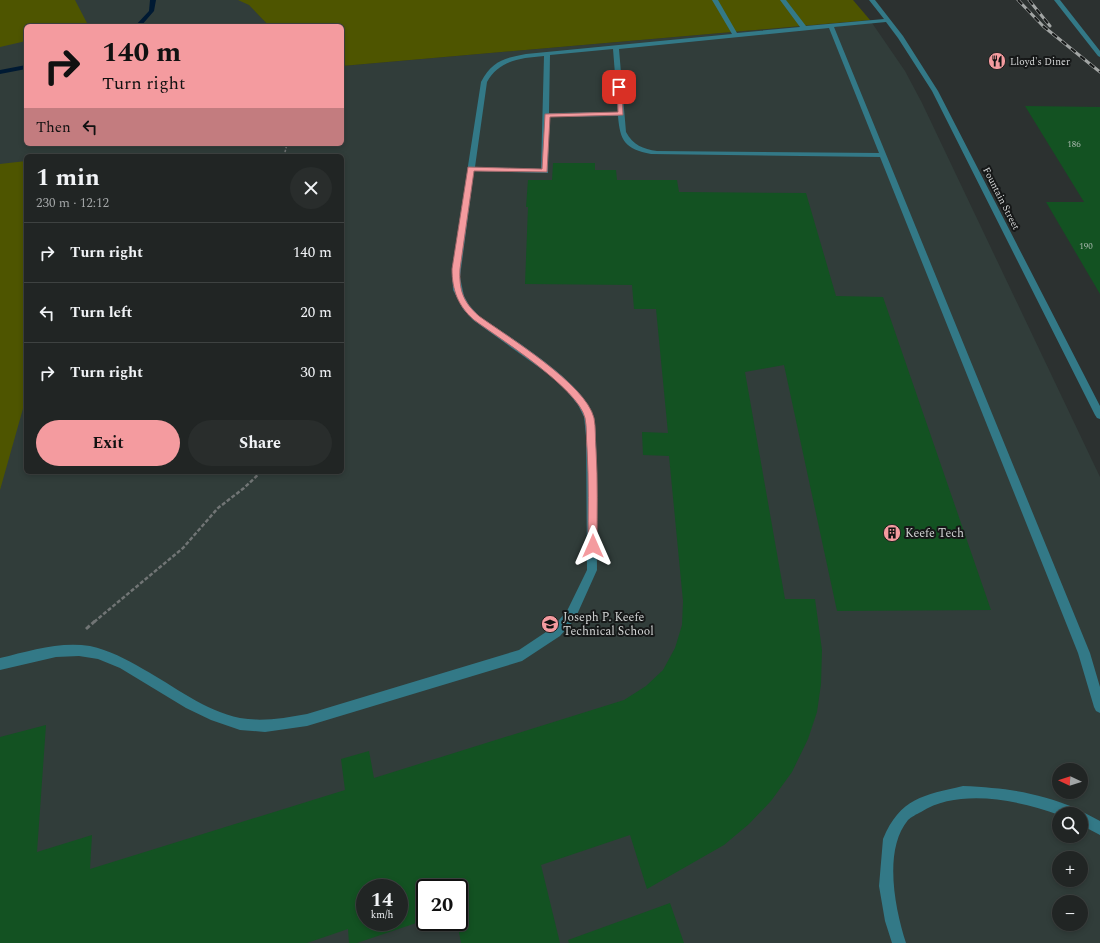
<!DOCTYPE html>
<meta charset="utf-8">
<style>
body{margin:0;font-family:Spectral,serif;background:#292d2c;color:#f1f3f6;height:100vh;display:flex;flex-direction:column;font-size:15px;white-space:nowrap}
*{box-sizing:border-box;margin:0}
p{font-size:13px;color:#a2a5a6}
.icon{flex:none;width:22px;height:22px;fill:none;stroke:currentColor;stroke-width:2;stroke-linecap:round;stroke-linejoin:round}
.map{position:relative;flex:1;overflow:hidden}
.drawer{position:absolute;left:24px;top:154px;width:320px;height:320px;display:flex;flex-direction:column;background:#212524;border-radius:6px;box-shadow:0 2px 6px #0003,0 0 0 1px #3e4241}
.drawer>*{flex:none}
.banner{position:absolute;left:24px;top:24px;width:320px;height:122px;border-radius:6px;box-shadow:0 2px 6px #0003,0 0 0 1px #3e4241;background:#f49b9f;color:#111;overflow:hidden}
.needle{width:26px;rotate:274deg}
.buttons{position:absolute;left:1052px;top:763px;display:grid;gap:8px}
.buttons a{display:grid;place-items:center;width:36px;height:36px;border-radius:50%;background:#212524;box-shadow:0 2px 6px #0003,0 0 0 1px #3e4241;font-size:20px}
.speed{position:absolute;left:356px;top:879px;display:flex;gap:8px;font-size:20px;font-weight:700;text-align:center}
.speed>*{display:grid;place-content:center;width:52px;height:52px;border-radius:50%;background:#212524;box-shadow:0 2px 6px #0003,0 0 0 1px #3e4241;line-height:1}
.speed small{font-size:10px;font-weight:400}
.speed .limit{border:2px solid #111;border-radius:6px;background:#fff;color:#111}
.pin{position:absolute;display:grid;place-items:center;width:34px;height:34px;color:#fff;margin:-17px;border-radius:8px;box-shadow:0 2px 6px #0006}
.me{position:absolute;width:44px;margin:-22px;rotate:0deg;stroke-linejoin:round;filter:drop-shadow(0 0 3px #0008)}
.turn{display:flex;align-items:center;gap:14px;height:84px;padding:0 12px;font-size:18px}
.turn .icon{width:52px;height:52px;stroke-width:2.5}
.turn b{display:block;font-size:28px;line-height:34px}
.then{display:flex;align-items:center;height:38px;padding:0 12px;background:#0003;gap:8px;font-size:15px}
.round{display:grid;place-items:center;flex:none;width:42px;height:42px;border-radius:21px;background:#292d2c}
.summary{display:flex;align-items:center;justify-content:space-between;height:68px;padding:0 12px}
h1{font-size:24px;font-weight:700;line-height:30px}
.action{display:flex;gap:8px;margin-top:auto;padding:8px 12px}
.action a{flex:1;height:46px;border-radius:24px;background:#f49b9f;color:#111;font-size:16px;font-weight:700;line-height:46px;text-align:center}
.action a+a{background:#292d2c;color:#f1f3f6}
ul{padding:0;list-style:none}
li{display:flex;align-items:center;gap:12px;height:60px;padding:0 12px;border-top:1px solid #3e4241}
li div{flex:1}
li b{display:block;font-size:15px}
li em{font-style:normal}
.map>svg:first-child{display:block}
</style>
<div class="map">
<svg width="1100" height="943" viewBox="0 0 1100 943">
<rect width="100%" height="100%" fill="#2c3130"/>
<path fill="#313d3a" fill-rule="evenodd" d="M 0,0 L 245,0 L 269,26 L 26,26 L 26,144 L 342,144 L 342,66 L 870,20 L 905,71 L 922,103 L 1100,477 L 1100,943 L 0,943 ZM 26,156 L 342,156 L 342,472 L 26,472 ZM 1059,770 L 1081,770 L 1081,792 L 1059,792 ZM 1059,814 L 1081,814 L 1081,836 L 1059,836 ZM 1059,858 L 1081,858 L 1081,880 L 1059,880 ZM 365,888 L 399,888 L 399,922 L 365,922 ZM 425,888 L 459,888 L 459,922 L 425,922 ZM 1059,902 L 1081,902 L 1081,924 L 1059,924 Z"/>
<path fill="#4e5500" d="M 0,0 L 75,0 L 88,25 L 26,26 L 26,41 L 0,47 Z
M 238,0 L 853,0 L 870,20 L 342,66 L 342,26 L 269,26 L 249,5 Z
M 26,161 L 26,398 L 0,490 L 0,164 Z"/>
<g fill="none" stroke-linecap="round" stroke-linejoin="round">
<path fill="#001a33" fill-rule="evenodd" d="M 150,0 L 156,0 L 154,11 L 141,26 L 135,26 L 149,11 Z
M 26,65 L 26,69 L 0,74 L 0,70 Z"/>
</g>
<path fill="#135222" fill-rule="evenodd" d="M 1025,106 L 1100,107 L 1100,294 L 1046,202 L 1084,202 Z
M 553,163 L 595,163 L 595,170 L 616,170 L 617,180 L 677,180 L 679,192 L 806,193 L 836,296 L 883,297 L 991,610 L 837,611 L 784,365 L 745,372 L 785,599 L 815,599 L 822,650 L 821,684 L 817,712 L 808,739 L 792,772 L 771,801 L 749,824 L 724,845 L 647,889 L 630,835 L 541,865 L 560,943 L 461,943 L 457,922 L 459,922 L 459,888 L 425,888 L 425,920 L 357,943 L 349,943 L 348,929 L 307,943 L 0,943 L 0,737 L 46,725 L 37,852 L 92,835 L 90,869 L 345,790 L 341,759 L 369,751 L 374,778 L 624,700 L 646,686 L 663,670 L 675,648 L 682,625 L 683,601 L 669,456 L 643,455 L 642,432 L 668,433 L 656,309 L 634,309 L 632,285 L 525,284 L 528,207 L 526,207 L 528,180 L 552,180 ZM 365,888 L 399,888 L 399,922 L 365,922 Z
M 670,903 L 684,943 L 569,943 L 568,940 Z"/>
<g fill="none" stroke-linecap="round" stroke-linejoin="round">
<path stroke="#717575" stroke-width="1.5" stroke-dasharray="2.5 1.5" stroke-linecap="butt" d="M 284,156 L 287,144"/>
<path stroke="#717575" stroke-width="2.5" stroke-dasharray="4 2" stroke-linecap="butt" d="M 94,622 L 183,548 L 218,508 L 244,488 L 261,472"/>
<path stroke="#717575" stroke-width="3" stroke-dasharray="5 2.5" stroke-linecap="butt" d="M 86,629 L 95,621"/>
<path fill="#337987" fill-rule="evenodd" d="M 712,0 L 718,0 L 737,33 L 800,27 L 780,0 L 786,0 L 806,26 L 884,19 L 869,0 L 875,0 L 903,36 L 938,91 L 1100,406 L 1100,419 L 1097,418 L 1095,415 L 932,91 L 898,38 L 886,22 L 834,27 L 1090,653 L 1100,687 L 1100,713 L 1096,711 L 1094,707 L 1078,653 L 880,157 L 651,154 C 625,149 620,141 618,116 L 549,117 L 548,173 L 474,171 L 460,277 L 464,296 L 469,305 L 479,316 C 509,337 585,382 594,418 C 595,424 595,430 596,436 L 597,570 L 575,619 L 560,636 L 522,661 L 307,726 L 265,732 L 240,730 L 211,720 L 186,708 L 120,668 L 98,659 L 79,656 L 56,657 L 0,670 L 0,658 C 29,651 60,641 90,646 C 109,650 126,659 143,669 C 174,686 205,711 240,718 C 262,722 285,718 307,714 L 519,650 L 552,628 L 567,611 L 587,570 L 586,436 L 584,417 L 578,405 L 566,390 L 551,376 L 473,320 L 463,309 L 453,290 L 452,269 L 481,82 C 492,61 504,58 526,54 L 732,34 ZM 829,28 L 879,153 L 657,151 C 643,149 633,145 626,132 L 619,49 ZM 613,49 L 618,112 L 549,113 L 550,55 ZM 544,56 L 541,169 L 475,167 L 487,82 C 499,60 521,58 544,56 Z
M 1054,0 L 1060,0 L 1100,51 L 1100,57 L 1098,56 Z
M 963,786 C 1007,788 1036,792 1078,809 L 1079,812 L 1081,811 L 1100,821 L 1100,835 L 1081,825 L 1081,814 L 1059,814 L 1059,815 C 1019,800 959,788 921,812 C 917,814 911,817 908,820 C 883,850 895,909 906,943 L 892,943 L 885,921 L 879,886 L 883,839 C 900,798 924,795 963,786 Z"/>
<defs>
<path id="rail" d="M 1018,0 L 1043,26 L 1100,72
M 1029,0 L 1050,26"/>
</defs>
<use href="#rail" stroke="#a2a5a4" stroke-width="3"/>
<use href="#rail" stroke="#161818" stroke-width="2" stroke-dasharray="6" stroke-linecap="butt"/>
</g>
<path fill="#f49b9f" stroke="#9f6567" d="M 617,86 L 622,87 L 623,115 L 550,117 L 547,172 L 474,171 L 460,269 C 459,290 463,302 479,316 C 508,337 586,384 594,418 C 596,428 595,439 596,449 C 598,481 597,514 597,546 L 596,549 L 593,550 L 589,549 L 588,546 C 588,514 589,481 587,448 C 586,439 587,427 585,418 C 578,388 500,339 474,320 C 458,306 452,290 452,269 L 468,167 L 542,169 L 545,114 L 618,112 Z"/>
<defs>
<symbol id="restaurant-disc" viewBox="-11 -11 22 22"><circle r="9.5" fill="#f49b9f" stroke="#161818"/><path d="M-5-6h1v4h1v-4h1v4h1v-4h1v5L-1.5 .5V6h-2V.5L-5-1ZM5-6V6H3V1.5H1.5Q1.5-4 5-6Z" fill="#111"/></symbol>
<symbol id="building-disc" viewBox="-11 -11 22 22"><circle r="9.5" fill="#f49b9f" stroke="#161818"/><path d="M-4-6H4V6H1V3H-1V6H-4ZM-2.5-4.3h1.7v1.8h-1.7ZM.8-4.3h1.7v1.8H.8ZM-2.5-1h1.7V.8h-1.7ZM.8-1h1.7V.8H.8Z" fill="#111"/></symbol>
<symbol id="school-disc" viewBox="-11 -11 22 22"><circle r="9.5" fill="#f49b9f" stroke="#161818"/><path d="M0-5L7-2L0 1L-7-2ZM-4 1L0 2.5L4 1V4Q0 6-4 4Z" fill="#111"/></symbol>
</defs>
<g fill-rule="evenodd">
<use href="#restaurant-disc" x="987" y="51" width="20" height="20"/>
<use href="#building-disc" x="882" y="523" width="20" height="20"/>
<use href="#school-disc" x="540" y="614" width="20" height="20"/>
</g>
<g text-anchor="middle" stroke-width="4" stroke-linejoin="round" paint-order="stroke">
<g font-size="9" fill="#a4b5a9">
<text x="1074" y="147">186</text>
<text x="1086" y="249">190</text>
</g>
<g font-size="10" fill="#d4d6d6" stroke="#161818" text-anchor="start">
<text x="1010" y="65">Lloyd's Diner</text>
</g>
<g font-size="10" fill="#d4d6d6" stroke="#161818">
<text transform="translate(1002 198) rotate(63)" y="4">Fountain Street</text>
</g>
<g font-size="12" fill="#d4d6d6" stroke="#161818" text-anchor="start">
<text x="905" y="537">Keefe Tech</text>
<text x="563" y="621">Joseph P. Keefe<tspan x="563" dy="14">Technical School</tspan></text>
</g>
</g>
</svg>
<div class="buttons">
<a><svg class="needle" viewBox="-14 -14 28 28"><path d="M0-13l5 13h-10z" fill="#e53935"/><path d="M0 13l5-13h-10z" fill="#a2a5a6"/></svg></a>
<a><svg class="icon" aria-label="search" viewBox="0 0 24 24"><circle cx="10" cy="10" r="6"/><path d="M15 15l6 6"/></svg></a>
<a>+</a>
<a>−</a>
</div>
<div class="speed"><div>14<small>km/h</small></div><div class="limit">20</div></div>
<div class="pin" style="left:619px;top:87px;background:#d93025"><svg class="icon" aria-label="arrive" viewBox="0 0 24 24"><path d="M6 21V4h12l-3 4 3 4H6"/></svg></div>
<svg class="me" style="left:593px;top:546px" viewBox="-20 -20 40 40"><path d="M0-17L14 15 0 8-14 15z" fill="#f49b9f" stroke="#fff" stroke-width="4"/></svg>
<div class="banner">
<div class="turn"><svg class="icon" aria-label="right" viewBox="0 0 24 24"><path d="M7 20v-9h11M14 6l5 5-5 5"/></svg><div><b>140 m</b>Turn right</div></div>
<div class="then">Then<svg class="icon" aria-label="left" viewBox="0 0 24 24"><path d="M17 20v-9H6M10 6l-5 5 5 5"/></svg></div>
</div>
<section class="drawer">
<div class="summary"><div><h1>1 min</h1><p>230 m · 12:12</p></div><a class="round"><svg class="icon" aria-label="close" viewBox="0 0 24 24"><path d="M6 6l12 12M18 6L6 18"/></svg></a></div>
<ul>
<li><svg class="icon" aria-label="right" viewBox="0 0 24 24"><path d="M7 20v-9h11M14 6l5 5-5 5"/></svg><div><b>Turn right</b></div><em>140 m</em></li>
<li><svg class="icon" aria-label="left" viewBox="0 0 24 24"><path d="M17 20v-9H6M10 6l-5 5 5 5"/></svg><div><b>Turn left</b></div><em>20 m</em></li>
<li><svg class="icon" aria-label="right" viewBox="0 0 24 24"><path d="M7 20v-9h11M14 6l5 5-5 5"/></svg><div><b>Turn right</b></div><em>30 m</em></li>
</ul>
<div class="action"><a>Exit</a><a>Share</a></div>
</section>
</div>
